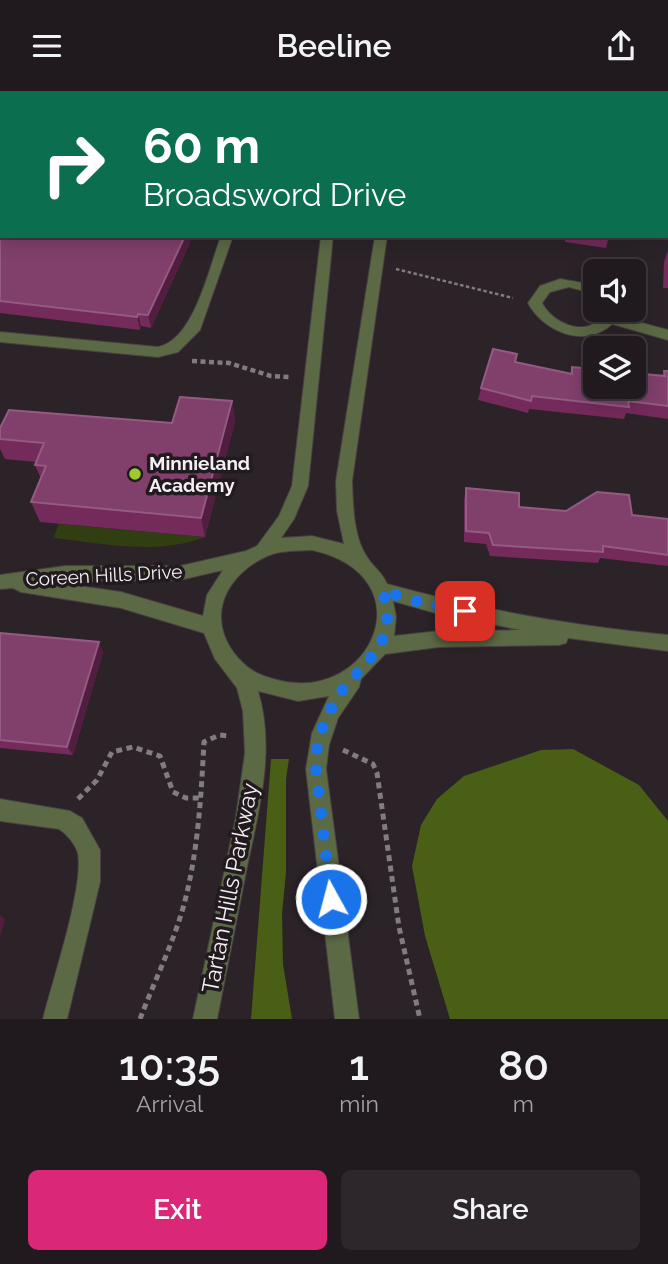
<!DOCTYPE html>
<style>
body{margin:0;font-family:Raleway,sans-serif;background:#2d272b;color:#f1f3f6;height:100vh;display:flex;flex-direction:column;font-size:26px;white-space:nowrap}
*{box-sizing:border-box;margin:0}
p{font-size:23px;color:#a2a1a4}
.icon{flex:none;width:38px;height:38px;fill:none;stroke:currentColor;stroke-width:2;stroke-linecap:round;stroke-linejoin:round}
.map{position:relative;height:928px;overflow:hidden}
.panel{display:flex;flex-direction:column;background:#201a1e;flex:1}
.panel>*{flex:none}
.hud{position:absolute;left:0px;top:0px;width:668px;height:147px;box-shadow:0 4px 18px #0003,0 0 0 2px #3d383c;background:#0b6e4f;color:#fff;overflow:hidden}
.tools{position:absolute;left:583px;top:168px;display:grid;gap:14px}
.tools a{display:grid;place-items:center;width:63px;height:63px;border-radius:10px;background:#201a1e;box-shadow:0 4px 18px #0003,0 0 0 2px #3d383c;font-size:35px}
.pin{position:absolute;display:grid;place-items:center;width:60px;height:60px;color:#fff;margin:-30px;border-radius:14px;box-shadow:0 4px 10px #0006}
.me{position:absolute;width:77px;margin:-38px;rotate:353deg;stroke-linejoin:round;filter:drop-shadow(0 0 5px #0008)}
.turn{display:flex;align-items:center;gap:24px;height:147px;padding:0 28px;font-size:32px}
.turn .icon{width:91px;height:91px;stroke-width:2.5}
.turn b{display:block;font-size:49px;line-height:60px}
.eta{display:flex;justify-content:space-evenly;align-items:center;height:119px;text-align:center}
.eta b{font-size:42px;font-weight:600;line-height:49px}
.cta{display:flex;gap:14px;margin-top:auto;padding:14px 28px}
.cta a{flex:1;height:80px;border-radius:10px;background:#db2777;color:#fff;font-size:28px;font-weight:600;line-height:80px;text-align:center}
.cta a+a{background:#2d272b;color:#f1f3f6}
header{display:flex;justify-content:space-between;align-items:center;height:91px;padding:0 28px;background:#201a1e;font-size:32px;font-weight:600}
.map>svg:first-child{display:block}
</style>
<header><svg class="icon" aria-label="menu" viewBox="0 0 24 24"><path d="M4 6h16M4 12h16M4 18h16"/></svg>Beeline<svg class="icon" aria-label="share" viewBox="0 0 24 24"><path d="M12 15V3M7 8l5-5 5 5M5 13v7h14v-7"/></svg></header>
<div class="map">
<svg width="668" height="928" viewBox="0 0 668 928">
<rect width="100%" height="100%" fill="#2b2328"/>
<path fill="#303e12" d="M 59,433 L 205,446 C 156,465 104,452 53,447 Z"/>
<path fill="#495f15" d="M 573,658 L 639,694 L 668,730 L 668,928 L 450,928 L 425,845 L 412,775 L 421,734 L 437,708 L 464,685 L 541,659 Z
M 271,668 L 289,668 L 286,688 L 286,781 L 282,823 L 283,873 L 292,928 L 251,928 Z"/>
<g fill="none" stroke-linecap="round" stroke-linejoin="round">
<defs>
<path id="minor" d="M 276,0 L 286,0 L 286,2 L 276,2 Z
M 348,0 L 358,0 L 347,2 Z
M 394,0 L 404,0 L 393,2 Z
M 546,0 L 559,0 L 560,2 L 545,2 Z
M 221,145 L 233,145 L 200,239 L 178,261 L 158,266 L 0,251 L 0,241 L 158,256 C 194,249 209,177 221,145 Z
M 321,145 L 333,145 L 308,395 L 294,428 L 281,447 L 312,445 L 344,453 L 337,420 L 336,390 L 375,145 L 387,145 L 352,390 C 353,413 353,446 367,466 C 373,476 382,481 387,493 C 478,518 573,535 668,544 L 668,560 L 568,547 L 566,552 L 559,554 L 439,556 L 385,563 L 361,588 L 359,596 L 338,627 L 329,654 L 326,678 L 359,928 L 335,928 L 306,678 L 312,642 L 329,605 L 298,610 L 258,600 C 277,664 256,728 244,791 C 235,837 226,882 217,928 L 193,928 L 236,726 L 245,662 L 243,620 L 237,597 L 215,568 L 204,542 L 121,517 L 21,501 L 13,497 L 0,498 L 0,484 L 65,475 L 180,475 L 246,460 L 257,455 L 279,425 L 292,395 ZM 312,459 C 428,485 372,614 277,589 C 265,586 253,582 244,573 C 205,537 218,489 265,466 C 279,459 296,460 312,459 ZM 223,479 L 207,504 L 203,525 L 121,501 L 52,491 L 180,489 ZM 393,510 L 439,523 L 521,539 L 439,540 L 394,545 L 396,526 Z
M 560,188 L 595,194 L 595,203 L 569,196 L 550,201 L 542,212 C 554,235 593,249 604,219 L 618,219 L 616,225 L 668,239 L 668,249 L 612,233 C 585,258 544,241 528,212 L 540,195 Z
M 0,708 L 70,720 L 82,727 L 100,759 L 100,791 L 67,928 L 43,928 C 52,891 84,797 78,763 C 76,754 67,743 59,738 L 0,730 Z"/>
</defs>
<use href="#minor" stroke="#474044" stroke-width="2"/>
<path stroke="#827b7f" stroke-width="2.5" stroke-dasharray="3.5 2.5" stroke-linecap="butt" d="M 396,178 L 513,207"/>
<path stroke="#827b7f" stroke-width="4.5" stroke-dasharray="5 3.5" stroke-linecap="butt" d="M 192,270 L 229,272 L 271,285 L 290,286"/>
<path stroke="#827b7f" stroke-width="5" stroke-dasharray="6 4.5" stroke-linecap="butt" d="M 343,659 L 373,673 L 377,682 L 399,836 L 420,928
M 78,708 L 97,689 L 112,661 L 133,656 L 160,665 L 173,701 L 186,707 L 202,707
M 140,928 C 154,891 172,855 183,817 C 198,763 201,707 204,651 L 219,644 L 230,645"/>
<use href="#minor" fill="#5c6945" fill-rule="evenodd"/>
</g>
<path fill="#742a5b" d="M 0,0 L 253,0 L 252,2 L 2,2 L 2,145 L 193,145 L 151,237 L 141,235 L 140,239 L 0,222 Z
M 668,2 L 668,47 L 667,47 L 667,6 Z
M 566,145 L 609,145 L 606,157 L 565,151 Z
M 668,159 L 668,197 L 663,197 L 664,171 Z
M 515,271 L 570,283 L 572,276 L 662,284 L 664,280 L 668,280 L 668,328 L 626,322 L 624,328 L 529,318 L 528,322 L 478,309 L 481,297 Z
M 232,310 L 235,330 L 205,446 L 40,431 L 31,411 L 41,388 L 35,374 L 36,371 L 5,368 L 0,358 L 0,337 L 172,332 Z
M 466,397 L 519,416 L 668,428 L 668,475 L 600,467 L 598,472 L 490,465 L 486,453 L 464,451 L 464,409 Z
M 0,542 L 103,561 L 73,664 L 0,657 Z"/>
<path fill="#511e40" d="M 185,145 L 193,145 L 151,237 L 148,224 Z
M 138,223 L 141,235 L 140,239 L 137,226 Z
M 232,310 L 235,330 L 205,446 L 201,427 Z
M 99,551 L 103,561 L 73,664 L 67,656 Z
M 0,824 L 5,828 L 0,845 Z"/>
<path fill="#813f6c" stroke="#935b81" stroke-width="2" d="M 0,0 L 248,0 L 247,2 L 2,2 L 2,145 L 185,145 L 148,224 L 138,223 L 137,226 L 0,210 Z
M 493,258 L 517,263 L 515,271 L 572,283 L 572,276 L 595,278 L 595,296 L 634,296 L 634,282 L 665,285 L 664,280 L 668,280 L 668,315 L 628,310 L 629,316 L 532,305 L 531,310 L 481,297 Z
M 180,306 L 232,310 L 201,427 L 31,411 L 46,375 L 35,374 L 44,352 L 0,348 L 0,337 L 9,319 L 172,332 Z
M 466,397 L 519,402 L 519,416 L 566,420 L 597,401 L 629,404 L 632,424 L 668,428 L 668,464 L 603,455 L 603,461 L 493,454 L 489,442 L 466,440 Z
M 0,542 L 99,551 L 67,656 L 0,649 Z"/>
<g fill="none" stroke-linecap="round" stroke-linejoin="round">
<path stroke="#1a73e8" stroke-width="12" stroke-dasharray="0 21.6" d="M 331,808 L 316,678 L 317,655 L 325,629 L 338,604 L 381,555 L 388,524 L 383,499 L 407,508 L 465,520"/>
</g>
<circle fill="#9eca2f" stroke="#211a1e" stroke-width="2.5" cx="135" cy="383" r="7"/>
<g text-anchor="middle" stroke-width="7" stroke-linejoin="round" paint-order="stroke">
<g font-size="19" font-weight="bold" fill="#f4eff2" stroke="#211a1e" text-anchor="start">
<text x="149" y="379">Minnieland<tspan x="149" dy="22">Academy</tspan></text>
</g>
<g font-size="19" fill="#f4eff2" stroke="#211a1e">
<text transform="translate(104 484) rotate(-3)" y="7">Coreen Hills Drive</text>
</g>
<g font-size="23" fill="#f4eff2" stroke="#211a1e">
<text transform="translate(230 797) rotate(-79)" y="8">Tartan Hills Parkway</text>
</g>
</g>
</svg>
<div class="tools">
<a><svg class="icon" aria-label="sound" viewBox="0 0 24 24"><path d="M4 9h4l5-4v14l-5-4H4zM17 9q2 3 0 6"/></svg></a>
<a><svg class="icon" aria-label="layers" viewBox="0 0 24 24"><path d="M12 4l9 5-9 5-9-5zM3 14l9 5 9-5"/></svg></a>
</div>
<div class="pin" style="left:465px;top:520px;background:#d93025"><svg class="icon" aria-label="arrive" viewBox="0 0 24 24"><path d="M6 21V4h12l-3 4 3 4H6"/></svg></div>
<svg class="me" style="left:331px;top:808px" viewBox="-20 -20 40 40"><circle r="17" fill="#1a73e8" stroke="#fff" stroke-width="3"/><path d="M0-11L8 9 0 5-8 9z" fill="#fff"/></svg>
<div class="hud">
<div class="turn"><svg class="icon" aria-label="right" viewBox="0 0 24 24"><path d="M7 20v-9h11M14 6l5 5-5 5"/></svg><div><b>60 m</b>Broadsword Drive</div></div>
</div>
</div>
<section class="panel">
<div class="eta">
<div><b>10:35</b><p>Arrival</p></div>
<div><b>1</b><p>min</p></div>
<div><b>80</b><p>m</p></div>
</div>
<div class="cta"><a>Exit</a><a>Share</a></div>
</section>
